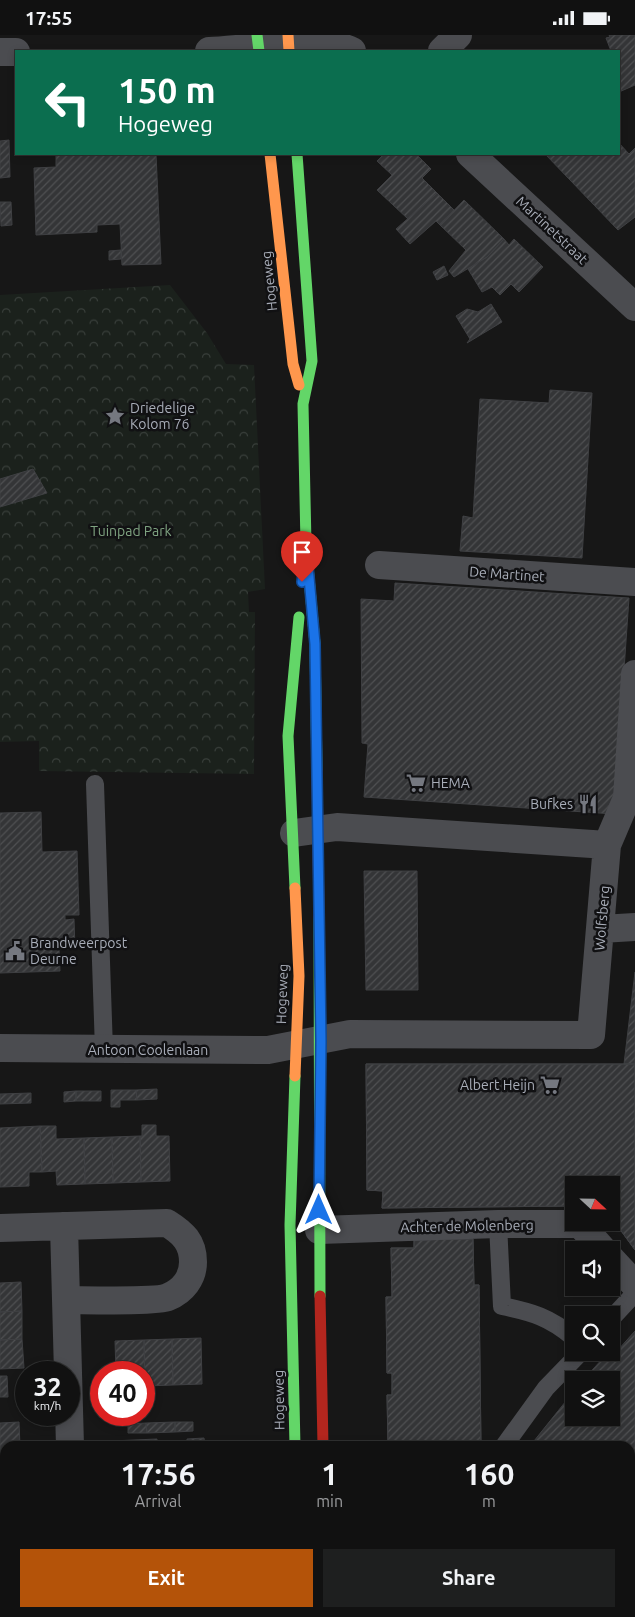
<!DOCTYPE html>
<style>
body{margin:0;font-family:Ubuntu,sans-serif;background:#1e1f1f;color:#f1f3f6;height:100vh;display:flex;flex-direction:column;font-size:19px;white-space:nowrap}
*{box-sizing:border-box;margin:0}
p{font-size:16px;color:#9c9d9f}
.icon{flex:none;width:28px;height:28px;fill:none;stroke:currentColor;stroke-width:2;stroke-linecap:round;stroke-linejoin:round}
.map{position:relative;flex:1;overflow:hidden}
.details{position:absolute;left:0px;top:1406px;width:635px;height:176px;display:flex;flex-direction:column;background:#111;border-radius:15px 15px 0 0;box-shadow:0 2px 8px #0003,0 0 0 1px #303131}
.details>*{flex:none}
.banner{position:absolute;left:15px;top:15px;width:605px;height:105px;border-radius:0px;box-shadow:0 2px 8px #0003,0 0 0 1px #303131;background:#0b6e4f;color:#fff;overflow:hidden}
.needle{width:32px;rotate:112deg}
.fabs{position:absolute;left:565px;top:1141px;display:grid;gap:10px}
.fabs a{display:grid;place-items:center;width:55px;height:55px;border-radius:0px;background:#111;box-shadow:0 2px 8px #0003,0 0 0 1px #303131;font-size:25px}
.speed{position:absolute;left:15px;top:1326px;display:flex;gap:10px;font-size:25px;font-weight:700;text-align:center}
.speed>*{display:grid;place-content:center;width:65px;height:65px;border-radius:50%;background:#111;box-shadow:0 2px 8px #0003,0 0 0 1px #303131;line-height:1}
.speed small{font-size:12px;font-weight:400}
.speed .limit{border:8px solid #d22;background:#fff;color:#111}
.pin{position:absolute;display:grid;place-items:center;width:42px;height:42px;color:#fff;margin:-51px -21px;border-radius:50% 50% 50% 0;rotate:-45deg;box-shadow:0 0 5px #0007}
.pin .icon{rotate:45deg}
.me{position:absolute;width:55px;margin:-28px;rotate:0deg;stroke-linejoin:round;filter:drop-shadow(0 0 4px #0008)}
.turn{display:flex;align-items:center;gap:18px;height:105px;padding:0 20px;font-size:22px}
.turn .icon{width:65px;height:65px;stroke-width:2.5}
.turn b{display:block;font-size:35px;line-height:42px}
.eta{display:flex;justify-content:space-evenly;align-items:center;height:85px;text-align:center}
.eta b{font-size:30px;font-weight:700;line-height:35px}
.cta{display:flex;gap:10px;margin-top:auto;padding:10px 20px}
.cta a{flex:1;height:58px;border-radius:0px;background:#b45309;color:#fff;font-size:20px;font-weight:700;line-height:58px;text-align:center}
.cta a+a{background:#1e1f1f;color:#f1f3f6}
.status{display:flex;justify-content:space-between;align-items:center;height:35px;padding:0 25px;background:#111;direction:ltr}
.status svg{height:14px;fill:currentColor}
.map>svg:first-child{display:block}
</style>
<div class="status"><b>17:55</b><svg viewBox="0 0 49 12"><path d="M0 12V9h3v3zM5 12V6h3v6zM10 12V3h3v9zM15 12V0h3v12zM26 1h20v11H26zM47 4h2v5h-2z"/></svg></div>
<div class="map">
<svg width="635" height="1582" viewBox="0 0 635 1582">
<defs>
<pattern id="forest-crowns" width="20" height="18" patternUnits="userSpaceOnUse" patternTransform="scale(1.25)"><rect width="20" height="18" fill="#1b211c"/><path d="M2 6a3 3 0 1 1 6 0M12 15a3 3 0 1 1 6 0" fill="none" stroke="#393f3b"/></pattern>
<pattern id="building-hatch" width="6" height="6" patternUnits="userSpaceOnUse" patternTransform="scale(1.25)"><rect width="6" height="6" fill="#343537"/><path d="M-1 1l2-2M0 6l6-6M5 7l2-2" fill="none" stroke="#4f5052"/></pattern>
</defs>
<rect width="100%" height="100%" fill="#171717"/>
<path fill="url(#forest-crowns)" d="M 170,250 L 207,298 L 226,329 L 254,330 L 265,554 L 248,557 L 249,577 L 255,577 L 254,739 L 39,736 L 39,706 L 0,707 L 0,260 Z"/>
<path fill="url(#building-hatch)" stroke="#3f4043" d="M 609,0 L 635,0 L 635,50 L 619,57 L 619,16 L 611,16 L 606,3 L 610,2 Z
M 9,105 L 10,142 L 0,143 L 0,106 Z
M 619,108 L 629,119 L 635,113 L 635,182 L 618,195 L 546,120 L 619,119 Z
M 156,119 L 161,229 L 122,230 L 120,189 L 97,190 L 97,197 L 36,200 L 34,133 L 56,132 L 56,120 Z
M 384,119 L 416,119 L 431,134 L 422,143 L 437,158 L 408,184 L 377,155 L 392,140 L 377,126 Z
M 437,158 L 454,175 L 440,190 L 436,186 L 410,209 L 396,194 Z
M 464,165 L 504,204 L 487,222 L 454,242 L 449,236 L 466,215 L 440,190 Z
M 0,167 L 11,167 L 12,190 L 1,191 Z
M 504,204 L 509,210 L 514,204 L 543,232 L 519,257 L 511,249 L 500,260 L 492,252 L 482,257 L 468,234 L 487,222 Z
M 121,215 L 121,224 L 109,225 L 109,216 Z
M 444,231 L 448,240 L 437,245 L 433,237 Z
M 491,269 L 502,287 L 467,308 L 470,304 L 456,281 L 467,274 L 478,277 Z
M 550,355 L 592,358 L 582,523 L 460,516 L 463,481 L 473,483 L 480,364 L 549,368 Z
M 33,434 L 47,458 L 0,472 L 0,444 Z
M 395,548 L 629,563 L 614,779 L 364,762 L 368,709 L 362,708 L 361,564 L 394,566 Z
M 41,777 L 42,817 L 77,816 L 79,880 L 65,880 L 65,885 L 74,884 L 75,914 L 59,914 L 60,936 L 0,938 L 0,778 Z
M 364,836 L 417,836 L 418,955 L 366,955 Z
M 635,937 L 635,1029 L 624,1029 Z
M 366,1029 L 635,1029 L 635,1215 L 611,1182 L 611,1150 L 574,1150 L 574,1171 L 382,1173 L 383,1156 L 367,1155 Z
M 366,1029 L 635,1029 L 635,1215 L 611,1182 L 611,1150 L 574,1150 L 574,1171 L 382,1173 L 383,1156 L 367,1155 Z
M 157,1054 L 157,1064 L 137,1065 L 136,1055 Z
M 111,1055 L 136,1055 L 137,1065 L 120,1065 L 120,1072 L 111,1072 Z
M 76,1056 L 76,1066 L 64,1067 L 64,1057 Z
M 76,1056 L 101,1056 L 101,1066 L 76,1066 Z
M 31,1058 L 31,1068 L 0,1069 L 0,1059 Z
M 142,1090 L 156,1090 L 156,1101 L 169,1101 L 170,1146 L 141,1147 L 140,1101 L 142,1101 Z
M 40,1091 L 56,1091 L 56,1104 L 84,1103 L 85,1149 L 57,1150 L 56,1136 L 42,1137 Z
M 40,1091 L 42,1137 L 29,1137 L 29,1151 L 0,1152 L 0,1093 Z
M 140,1101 L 141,1147 L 113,1148 L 112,1102 Z
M 112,1102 L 113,1148 L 85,1149 L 84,1103 Z
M 473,1204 L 474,1250 L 479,1250 L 481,1411 L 388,1411 L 387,1360 L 392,1360 L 392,1338 L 387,1338 L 386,1262 L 392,1262 L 391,1213 L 414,1213 L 414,1205 Z
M 473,1204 L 474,1250 L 479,1250 L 481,1411 L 388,1411 L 387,1360 L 392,1360 L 392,1338 L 387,1338 L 386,1262 L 392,1262 L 391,1213 L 414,1213 L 414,1205 Z
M 21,1247 L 22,1276 L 0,1277 L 0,1248 Z
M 22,1276 L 22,1304 L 0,1305 L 0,1277 Z
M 635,1296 L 635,1426 L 630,1433 L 630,1411 L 530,1411 L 574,1356 L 574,1382 L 611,1382 L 611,1345 L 583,1345 L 605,1321 L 609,1325 Z
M 201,1303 L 202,1349 L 173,1350 L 172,1304 Z
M 22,1304 L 24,1333 L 0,1334 L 0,1305 Z
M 172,1304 L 173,1350 L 145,1351 L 144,1305 Z
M 144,1305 L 145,1351 L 144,1351 L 144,1338 L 116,1338 L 115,1306 Z
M 0,1341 L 7,1341 L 8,1362 L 0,1362 Z
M 19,1387 L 20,1411 L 5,1411 L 5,1433 L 0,1434 L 0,1388 Z
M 175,1387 L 193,1387 L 193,1396 L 175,1397 Z
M 175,1387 L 175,1397 L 147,1398 L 146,1388 Z
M 146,1388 L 147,1398 L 128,1398 L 128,1389 Z
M 204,1403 L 205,1411 L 187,1411 L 187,1404 Z
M 157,1404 L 157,1411 L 112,1411 L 111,1406 Z
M 0,1523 L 5,1523 L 5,1569 L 2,1569 Z
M 0,1523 L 2,1569 L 0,1569 Z
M 635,1534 L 635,1582 L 600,1582 L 603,1578 L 630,1578 L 630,1541 Z"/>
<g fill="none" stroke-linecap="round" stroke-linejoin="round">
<path stroke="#4b4c50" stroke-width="18" d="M 95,749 L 104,1015
M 498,1189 L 502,1271 C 531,1277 550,1282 574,1303
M 611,1284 L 635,1258
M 504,1411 L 546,1353 L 580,1318"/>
<path stroke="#4b4c50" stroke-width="28" d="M 209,16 C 243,15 325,1 352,16
M 442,16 L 458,0
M 0,17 L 16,17
M 470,119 L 635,272
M 379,530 L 635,547
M 607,810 L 627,763 L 635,639
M 601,894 L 635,892
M 0,1013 L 268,1015 L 350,999 L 591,1000 L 607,810 L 337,792 L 294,798
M 64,1191 L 70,1411
M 0,1193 L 167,1188 C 183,1198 193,1207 193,1227 C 193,1243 183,1256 168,1262 C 157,1267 85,1265 68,1265
M 319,1195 L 498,1189 L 580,1189 L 603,1215
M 611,1224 L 635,1250
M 0,1478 L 5,1478
M 630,1498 L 635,1491
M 523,1582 L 535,1578
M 572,1582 L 575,1578"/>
<path stroke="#63d668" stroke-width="11" d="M 257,0 L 259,16
M 297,119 L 312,326 L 303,369 L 306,509 L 315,609 L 317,735
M 295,853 L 288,701 L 299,582
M 319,882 L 320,1261
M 295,1411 L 290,1190 L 295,1041
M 364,1578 L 368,1582
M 401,1578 L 408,1582"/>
<path stroke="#ff974d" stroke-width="11" d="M 288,0 L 289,16
M 270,119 L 293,329 L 299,350
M 295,853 L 299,941 L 295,1041"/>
<path stroke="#b3261e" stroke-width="11" d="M 317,735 L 319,882
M 320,1261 L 323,1411"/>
</g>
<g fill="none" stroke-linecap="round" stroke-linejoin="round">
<defs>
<path id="route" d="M 302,547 L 306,509 L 315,609 L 321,1006 L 319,1175"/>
</defs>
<use href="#route" stroke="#114b97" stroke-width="12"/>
<use href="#route" stroke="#1a73e8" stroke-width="9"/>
</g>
<defs>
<symbol id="sight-bare" viewBox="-9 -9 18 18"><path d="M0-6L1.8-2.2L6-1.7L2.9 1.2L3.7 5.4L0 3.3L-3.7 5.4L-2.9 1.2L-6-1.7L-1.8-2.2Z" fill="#757880" stroke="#111113" stroke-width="2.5" paint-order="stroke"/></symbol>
<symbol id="supermarket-bare" viewBox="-9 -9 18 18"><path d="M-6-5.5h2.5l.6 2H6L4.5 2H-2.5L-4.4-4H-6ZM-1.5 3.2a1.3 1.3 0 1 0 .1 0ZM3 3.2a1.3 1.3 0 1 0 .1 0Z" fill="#757880" stroke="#111113" stroke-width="2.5" paint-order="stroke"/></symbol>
<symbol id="restaurant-bare" viewBox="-9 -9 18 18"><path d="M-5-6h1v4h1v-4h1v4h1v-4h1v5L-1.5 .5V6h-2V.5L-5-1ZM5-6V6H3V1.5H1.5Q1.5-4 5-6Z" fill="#757880" stroke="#111113" stroke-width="2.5" paint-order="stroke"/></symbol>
<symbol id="civic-bare" viewBox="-9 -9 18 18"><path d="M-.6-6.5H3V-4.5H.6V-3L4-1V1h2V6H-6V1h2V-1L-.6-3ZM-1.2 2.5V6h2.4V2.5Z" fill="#757880" stroke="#111113" stroke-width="2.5" paint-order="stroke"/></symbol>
</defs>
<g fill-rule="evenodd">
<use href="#sight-bare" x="101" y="367" width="28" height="28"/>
<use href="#supermarket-bare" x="402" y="734" width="28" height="28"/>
<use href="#restaurant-bare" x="574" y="755" width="28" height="28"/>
<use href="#civic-bare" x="1" y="902" width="28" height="28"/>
<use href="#supermarket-bare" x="536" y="1036" width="28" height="28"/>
</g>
<g text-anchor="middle" stroke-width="5" stroke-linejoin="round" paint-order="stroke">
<g font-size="14" fill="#a8adb8" stroke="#111113">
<text transform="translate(552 195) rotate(43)" y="5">Martinetstraat</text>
<text transform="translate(269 246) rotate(-96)" y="5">Hogeweg</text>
<text transform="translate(507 539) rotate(4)" y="5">De Martinet</text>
<text transform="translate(602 883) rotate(-85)" y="5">Wolfsberg</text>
<text transform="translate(282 959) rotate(-88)" y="5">Hogeweg</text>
<text x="148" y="1020">Antoon Coolenlaan</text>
<text transform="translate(467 1191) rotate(-1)" y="5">Achter de Molenberg</text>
<text transform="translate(279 1365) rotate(-91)" y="5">Hogeweg</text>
</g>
<g font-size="14" fill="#a8adb8" stroke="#111113" text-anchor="start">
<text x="130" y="378">Driedelige<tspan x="130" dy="16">Kolom 76</tspan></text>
<text x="431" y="753">HEMA</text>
<text x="573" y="774" text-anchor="end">Bufkes</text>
<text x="30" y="913">Brandweerpost<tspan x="30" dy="16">Deurne</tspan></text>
<text x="535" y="1055" text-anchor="end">Albert Heijn</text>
</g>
<g font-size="14" fill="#7fa381" stroke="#111113">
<text x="131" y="501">Tuinpad Park</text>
</g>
</g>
</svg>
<div class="fabs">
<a><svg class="needle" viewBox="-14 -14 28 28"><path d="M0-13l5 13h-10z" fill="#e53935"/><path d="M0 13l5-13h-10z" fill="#9c9d9f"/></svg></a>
<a><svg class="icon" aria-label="sound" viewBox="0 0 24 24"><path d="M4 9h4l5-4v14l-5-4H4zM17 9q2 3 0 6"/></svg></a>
<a><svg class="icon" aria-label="search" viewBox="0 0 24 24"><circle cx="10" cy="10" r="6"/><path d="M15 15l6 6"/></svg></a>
<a><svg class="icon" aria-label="layers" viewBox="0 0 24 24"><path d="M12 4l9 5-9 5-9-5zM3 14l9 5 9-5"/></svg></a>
</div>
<div class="speed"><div>32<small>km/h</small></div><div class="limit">40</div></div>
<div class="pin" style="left:302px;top:547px;background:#d93025"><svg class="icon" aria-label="arrive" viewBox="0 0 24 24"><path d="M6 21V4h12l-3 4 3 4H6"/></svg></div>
<svg class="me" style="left:319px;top:1175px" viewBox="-20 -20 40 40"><path d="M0-17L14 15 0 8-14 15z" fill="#1a73e8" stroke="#fff" stroke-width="4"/></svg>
<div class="banner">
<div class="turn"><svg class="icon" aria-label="left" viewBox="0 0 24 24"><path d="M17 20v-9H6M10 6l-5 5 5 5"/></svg><div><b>150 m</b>Hogeweg</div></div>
</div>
<section class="details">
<div class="eta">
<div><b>17:56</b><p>Arrival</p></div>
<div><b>1</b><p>min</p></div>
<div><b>160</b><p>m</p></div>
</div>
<div class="cta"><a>Exit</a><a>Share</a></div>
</section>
</div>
